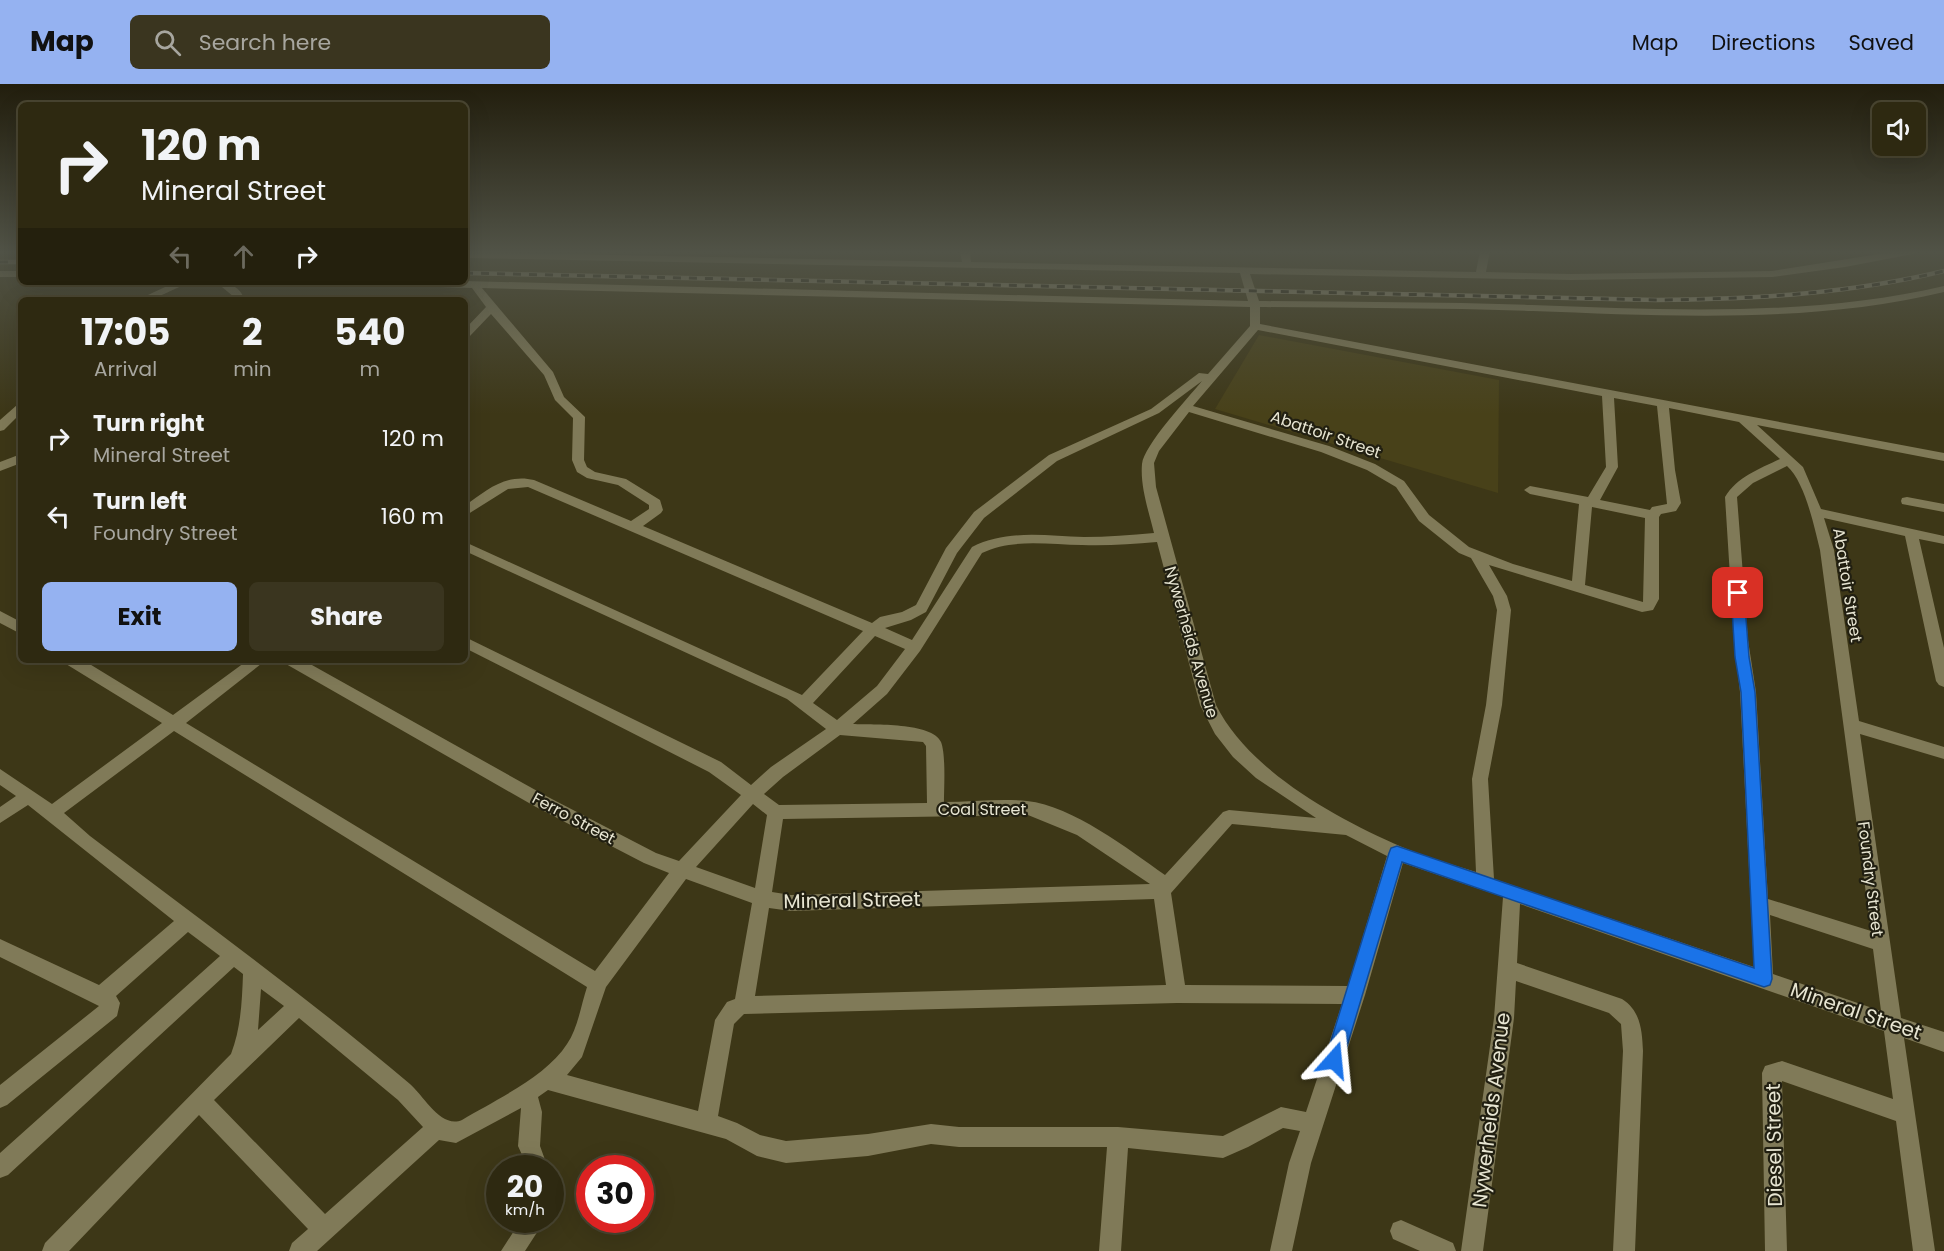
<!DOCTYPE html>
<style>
body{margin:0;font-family:Poppins,sans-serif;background:#3a351f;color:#f1f3f6;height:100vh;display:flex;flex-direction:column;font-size:22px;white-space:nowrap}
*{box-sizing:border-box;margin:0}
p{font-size:20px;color:#a7a69f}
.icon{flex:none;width:33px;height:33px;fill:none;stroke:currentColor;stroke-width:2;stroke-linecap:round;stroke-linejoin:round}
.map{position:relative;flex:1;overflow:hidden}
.drawer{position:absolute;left:18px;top:213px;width:450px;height:366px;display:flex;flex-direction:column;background:#2e2911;border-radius:9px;box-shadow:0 6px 24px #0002,0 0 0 2px #494531}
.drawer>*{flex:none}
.guide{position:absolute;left:18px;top:18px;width:450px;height:183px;border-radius:9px;box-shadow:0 6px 24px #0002,0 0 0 2px #494531;background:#2e2911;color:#f1f3f6;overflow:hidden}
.buttons{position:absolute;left:1872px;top:18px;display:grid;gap:12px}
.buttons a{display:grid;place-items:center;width:54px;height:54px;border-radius:9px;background:#2e2911;box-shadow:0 6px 24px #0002,0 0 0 2px #494531;font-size:30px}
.speed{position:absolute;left:486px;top:1071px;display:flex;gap:12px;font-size:30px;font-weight:700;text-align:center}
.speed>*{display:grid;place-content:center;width:78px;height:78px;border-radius:50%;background:#2e2911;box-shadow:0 6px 24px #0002,0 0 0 2px #494531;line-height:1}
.speed small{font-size:15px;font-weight:400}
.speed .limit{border:9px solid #d22;background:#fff;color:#111}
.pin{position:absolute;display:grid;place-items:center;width:51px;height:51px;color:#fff;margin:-26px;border-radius:12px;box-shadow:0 3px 9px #0006}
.me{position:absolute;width:66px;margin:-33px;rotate:18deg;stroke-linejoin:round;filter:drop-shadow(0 0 4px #0008)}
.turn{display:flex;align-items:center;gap:21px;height:126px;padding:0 24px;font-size:27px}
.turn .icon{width:78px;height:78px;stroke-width:2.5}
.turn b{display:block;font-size:42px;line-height:51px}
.lanes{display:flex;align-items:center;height:57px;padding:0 24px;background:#0003;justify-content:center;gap:30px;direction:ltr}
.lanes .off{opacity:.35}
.eta{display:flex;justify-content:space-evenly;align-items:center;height:102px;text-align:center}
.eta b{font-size:36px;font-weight:700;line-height:42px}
.cta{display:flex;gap:12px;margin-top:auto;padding:12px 24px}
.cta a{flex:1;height:69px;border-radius:9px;background:#95b2f1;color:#111;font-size:24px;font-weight:700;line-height:69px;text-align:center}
.cta a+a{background:#3a351f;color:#f1f3f6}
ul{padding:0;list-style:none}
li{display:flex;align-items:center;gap:18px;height:78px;padding:0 24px}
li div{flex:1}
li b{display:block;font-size:22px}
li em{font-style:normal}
header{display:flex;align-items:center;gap:36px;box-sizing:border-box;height:84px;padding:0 30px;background:#95b2f1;color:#111}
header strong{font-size:28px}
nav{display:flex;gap:33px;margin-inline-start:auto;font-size:21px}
.search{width:420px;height:54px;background:#3a351f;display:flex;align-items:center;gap:15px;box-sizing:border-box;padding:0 21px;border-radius:9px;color:#a7a69f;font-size:22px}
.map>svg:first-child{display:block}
</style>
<header>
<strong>Map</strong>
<div class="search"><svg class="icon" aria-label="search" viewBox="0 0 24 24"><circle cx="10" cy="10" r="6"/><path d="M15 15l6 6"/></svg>Search here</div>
<nav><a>Map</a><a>Directions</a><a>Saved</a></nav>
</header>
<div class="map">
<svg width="1944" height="1167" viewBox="0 0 1944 1167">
<rect width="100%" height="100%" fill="#3d3717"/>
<path fill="#484119" d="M 1259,251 L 1499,296 L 1498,409 L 1215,325 Z"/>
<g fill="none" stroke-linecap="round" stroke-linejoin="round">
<path fill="#807a58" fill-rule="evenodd" d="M 960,167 L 970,167 L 971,178 L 1476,188 L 1480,167 L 1490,167 L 1486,188 L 1571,190 L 1772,187 L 1898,167 L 1918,167 L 1913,170 L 1845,183 L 1772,193 L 1571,196 L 1250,190 L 1259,217 C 1350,218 1441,218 1532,221 C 1667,226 1812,233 1944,202 L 1944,208 C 1812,240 1667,232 1533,227 C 1442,224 1351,224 1260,223 L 1260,240 L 1944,369 L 1944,377 L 1757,341 L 1803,383 L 1821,425 L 1944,452 L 1944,460 L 1919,455 L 1944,564 L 1944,603 L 1939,601 L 1936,597 L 1905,452 L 1824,434 L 1834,466 L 1859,637 L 1944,663 L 1944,675 L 1860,650 L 1901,934 L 1944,948 L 1944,968 L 1904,954 L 1935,1167 L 1913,1167 L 1896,1037 L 1782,997 L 1787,1167 L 1765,1167 L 1762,989 L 1765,982 L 1782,977 L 1893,1015 L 1884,947 L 1520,820 L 1517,879 L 1622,915 C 1641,927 1642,947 1643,967 L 1635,1167 L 1613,1167 L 1623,967 L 1621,940 L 1609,929 L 1516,897 L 1514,934 L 1483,1167 L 1461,1167 L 1494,934 L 1503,813 L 1403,779 L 1365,911 L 1311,1079 L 1292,1167 L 1270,1167 L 1289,1079 L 1300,1047 L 1283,1044 L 1248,1063 L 1223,1074 L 1128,1064 L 1121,1167 L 1099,1167 L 1107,1063 L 959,1063 L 931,1060 L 868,1072 L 786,1079 L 757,1072 L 726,1055 L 548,1006 L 538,1013 L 542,1028 L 540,1062 L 548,1084 L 528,1084 L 518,1062 L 521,1024 L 456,1059 L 439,1056 L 317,1167 L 289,1167 L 292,1159 L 308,1145 L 199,1031 L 69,1167 L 42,1167 L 45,1159 L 231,970 C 241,944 242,917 243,890 L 234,883 L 8,1091 L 0,1094 L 0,1069 L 220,872 L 188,848 L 116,912 L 120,919 L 117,932 L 7,1021 L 0,1024 L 0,1001 L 99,922 L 0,873 L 0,855 L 99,901 L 174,837 L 28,721 L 0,739 L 0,723 L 16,712 L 0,701 L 0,685 L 52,720 L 162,639 L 66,580 L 64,576 L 83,576 L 173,631 L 248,576 L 266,576 L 186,639 L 595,887 L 669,789 L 644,779 L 536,723 L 286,580 L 284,576 L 303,576 L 548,713 L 656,769 L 679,777 L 741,711 L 709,688 L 465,564 L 465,553 L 721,678 L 751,701 L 771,683 L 826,645 L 787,615 L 465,467 L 465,458 L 802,611 L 863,547 L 528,403 L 508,405 L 465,432 L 465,422 C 486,406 507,389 534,396 L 631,437 L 649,425 L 649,421 L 618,401 L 587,394 L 577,388 L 572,376 L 573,334 L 555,316 L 544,291 L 491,230 L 469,253 L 465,254 L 465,245 L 486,223 L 472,204 L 375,201 L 370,198 L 465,197 L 1248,217 L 1240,189 L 465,174 L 465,168 L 962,178 ZM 482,204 L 1250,223 L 1250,242 L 1208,290 L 1199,289 L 1151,325 L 1049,371 L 974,428 L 946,464 L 916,521 L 902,528 L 880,533 L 872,539 L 643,442 L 661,429 L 663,426 L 660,416 L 626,395 L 595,388 L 587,383 L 584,376 L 585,333 L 564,313 L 553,288 ZM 1258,246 L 1602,312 L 1606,383 L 1588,413 L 1530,402 L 1524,406 L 1530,410 L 1579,420 L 1572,497 L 1513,480 L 1469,463 L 1429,431 L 1404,397 L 1375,380 L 1329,362 L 1193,322 ZM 1202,297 C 1188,314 1144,361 1142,380 C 1140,403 1149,428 1154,449 C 1131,451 1107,453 1084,453 C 1046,452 1007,445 972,463 L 912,556 L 885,544 L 911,536 L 926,528 L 957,469 L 984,434 L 1057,377 L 1159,329 ZM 1614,314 L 1657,322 L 1667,420 L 1652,423 L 1650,426 L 1600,416 L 1618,383 ZM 1669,324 L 1739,338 L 1780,375 C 1759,385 1737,393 1725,413 L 1734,556 L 1740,608 L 1754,883 L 1494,795 L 1488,695 L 1502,621 L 1511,526 L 1507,512 L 1489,481 L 1642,528 L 1653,526 L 1659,515 L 1659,433 L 1661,430 L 1676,427 L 1681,419 L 1675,386 ZM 1189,328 L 1321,368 L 1367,386 L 1396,403 L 1419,437 L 1459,469 L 1471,474 L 1493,512 L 1497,526 L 1486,621 L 1472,695 L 1476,788 C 1451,780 1425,773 1402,763 C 1336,734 1249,687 1216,621 L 1156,403 L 1154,379 L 1159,367 ZM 1787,382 C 1805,398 1814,442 1820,466 L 1871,847 L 1768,815 L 1756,608 L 1748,556 L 1737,413 L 1753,399 ZM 1592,423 L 1645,434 L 1643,518 L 1585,501 ZM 1157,458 L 1200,621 L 1215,650 L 1233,673 L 1256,694 L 1316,734 L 1229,726 L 1223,728 L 1165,791 C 1128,765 1073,722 1027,717 C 1001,714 971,718 944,718 C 944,703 946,671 941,658 C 932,638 873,641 853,640 L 887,610 L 920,567 L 982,469 C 1013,454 1049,461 1082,461 C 1107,462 1132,460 1157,458 ZM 875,552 L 905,565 L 877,602 L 837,636 L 813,619 ZM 174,647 L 587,903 C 581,921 578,944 567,960 C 546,993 495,1016 462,1036 C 441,1045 424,1012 410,1000 C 307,913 197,833 90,752 L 64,729 ZM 840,651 L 923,658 L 926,662 L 927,719 L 779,721 L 764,710 L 783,693 ZM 753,720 L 767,731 L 755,804 L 696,783 ZM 1028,731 L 1077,751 L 1150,800 L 791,811 L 772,808 L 783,735 ZM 1232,740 L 1346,751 L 1387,772 L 1348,902 L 1185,901 L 1171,809 ZM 686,795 L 752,819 L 735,915 L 727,918 L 715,936 L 698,1027 L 567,991 L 582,973 L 606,903 ZM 1154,815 L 1166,901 L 755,912 L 769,824 L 791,827 ZM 1770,831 L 1873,865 L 1881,927 L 1773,890 ZM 261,905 L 284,922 L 258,946 ZM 1177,919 L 1342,920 L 1306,1028 L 1281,1023 L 1223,1052 L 1118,1043 L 959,1043 L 931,1040 L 868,1050 L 786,1057 L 760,1051 L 737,1039 L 718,1032 L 734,940 L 744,930 ZM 299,934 L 398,1016 L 423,1043 L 325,1130 L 214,1016 Z
M 0,187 L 21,187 L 21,193 L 0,193 Z
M 176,198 L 190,198 L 151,216 L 137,216 Z
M 216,198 C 227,198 242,203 244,216 L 234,216 L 234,213 Z
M 21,319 L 21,329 L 4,346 L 0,347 L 0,336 L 17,321 Z
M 21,370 L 21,379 L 0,387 L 0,378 Z
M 1907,413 L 1944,420 L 1944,428 L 1902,420 L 1901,417 L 1902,414 Z
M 0,527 L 21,538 L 21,550 L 0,539 Z
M 521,1136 L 545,1136 L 525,1167 L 501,1167 Z
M 1401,1136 L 1453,1159 L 1456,1167 L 1420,1167 L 1393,1155 L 1390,1147 L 1393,1139 Z"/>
<defs>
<path id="rail" d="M 0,178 L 21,178
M 465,189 L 1656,216 C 1754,215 1849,210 1944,187"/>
</defs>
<use href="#rail" stroke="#908c73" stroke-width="4.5"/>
<use href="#rail" stroke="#211f11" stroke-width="3" stroke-dasharray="8" stroke-linecap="butt"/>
</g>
<linearGradient id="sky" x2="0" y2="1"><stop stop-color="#221e0d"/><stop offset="0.51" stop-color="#515347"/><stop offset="1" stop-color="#515347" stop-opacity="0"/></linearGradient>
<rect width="1944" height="330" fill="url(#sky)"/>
<path fill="#1a73e8" stroke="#114b97" stroke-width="1.5" d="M 1738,505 L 1744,509 L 1749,573 L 1755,608 L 1772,895 L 1770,901 L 1764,903 L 1402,778 L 1343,976 L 1340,982 L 1334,985 L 1327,982 L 1325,976 L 1389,769 L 1391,764 L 1397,762 L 1754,884 L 1741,608 L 1735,573 L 1731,509 Z"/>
<g text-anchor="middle" stroke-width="4.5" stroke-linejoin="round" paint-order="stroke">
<g font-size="16" fill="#e7e5d2" stroke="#211f11">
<text transform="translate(1326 350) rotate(19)" y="6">Abattoir Street</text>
<text transform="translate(1848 501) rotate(81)" y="6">Abattoir Street</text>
<text transform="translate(1192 558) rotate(74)" y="6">Nywerheids Avenue</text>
<text x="982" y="731">Coal Street</text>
<text transform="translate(574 734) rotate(28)" y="6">Ferro Street</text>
<text transform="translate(1871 795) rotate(83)" y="6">Foundry Street</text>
</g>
<g font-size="20" fill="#e7e5d2" stroke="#211f11">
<text transform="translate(852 816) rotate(-1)" y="7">Mineral Street</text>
<text transform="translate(1856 927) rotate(19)" y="7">Mineral Street</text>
<text transform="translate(1491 1026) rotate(-83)" y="7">Nywerheids Avenue</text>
<text transform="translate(1774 1061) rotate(-91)" y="7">Diesel Street</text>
</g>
</g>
</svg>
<div class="buttons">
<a><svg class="icon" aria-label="sound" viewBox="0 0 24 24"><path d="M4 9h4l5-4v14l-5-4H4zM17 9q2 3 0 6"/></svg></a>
</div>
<div class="speed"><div>20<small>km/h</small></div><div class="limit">30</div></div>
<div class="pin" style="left:1738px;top:509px;background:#d93025"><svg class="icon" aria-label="arrive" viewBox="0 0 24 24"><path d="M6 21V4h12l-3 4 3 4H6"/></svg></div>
<svg class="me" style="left:1334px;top:976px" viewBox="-20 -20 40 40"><path d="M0-17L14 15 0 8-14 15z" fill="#1a73e8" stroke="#fff" stroke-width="4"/></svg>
<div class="guide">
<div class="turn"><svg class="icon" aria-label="right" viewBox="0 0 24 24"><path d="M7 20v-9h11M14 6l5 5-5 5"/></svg><div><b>120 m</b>Mineral Street</div></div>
<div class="lanes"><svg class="icon off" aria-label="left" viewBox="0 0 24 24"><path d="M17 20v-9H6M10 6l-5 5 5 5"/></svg><svg class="icon off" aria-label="ahead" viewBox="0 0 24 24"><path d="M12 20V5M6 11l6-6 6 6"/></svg><svg class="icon" aria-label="right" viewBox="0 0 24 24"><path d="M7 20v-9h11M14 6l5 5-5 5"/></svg></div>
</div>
<section class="drawer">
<div class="eta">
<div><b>17:05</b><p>Arrival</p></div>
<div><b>2</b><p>min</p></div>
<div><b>540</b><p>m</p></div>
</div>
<ul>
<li><svg class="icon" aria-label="right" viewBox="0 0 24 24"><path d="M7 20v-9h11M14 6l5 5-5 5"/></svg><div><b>Turn right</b><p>Mineral Street</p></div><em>120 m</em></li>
<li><svg class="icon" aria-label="left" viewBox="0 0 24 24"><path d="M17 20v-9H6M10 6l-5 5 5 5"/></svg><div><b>Turn left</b><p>Foundry Street</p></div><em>160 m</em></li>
</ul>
<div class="cta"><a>Exit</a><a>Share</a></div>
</section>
</div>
